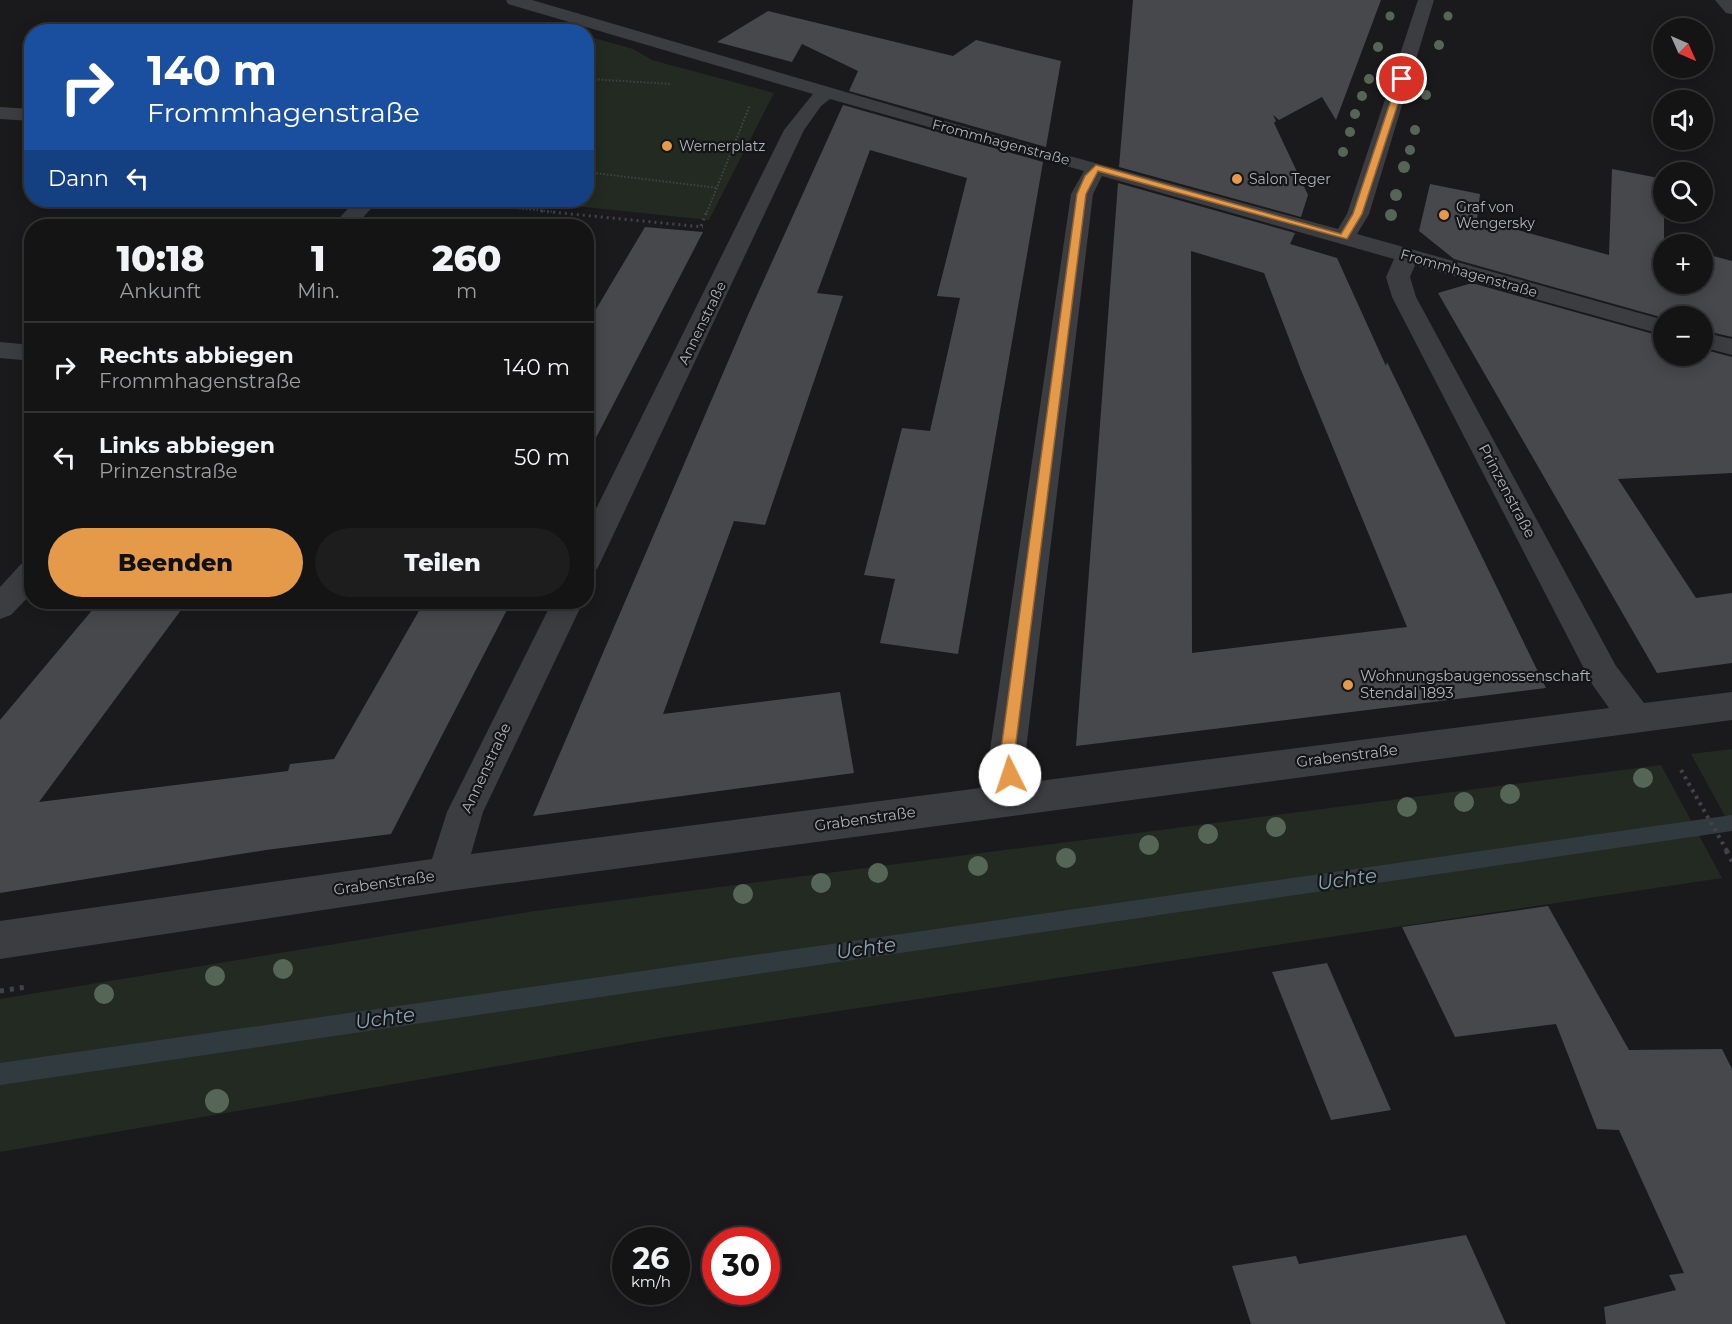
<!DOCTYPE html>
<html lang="de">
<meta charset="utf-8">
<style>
body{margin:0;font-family:Montserrat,sans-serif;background:#1d1d1e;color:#f1f3f6;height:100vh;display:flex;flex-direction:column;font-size:22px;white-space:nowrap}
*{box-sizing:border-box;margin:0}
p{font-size:20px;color:#9d9ea0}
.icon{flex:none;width:33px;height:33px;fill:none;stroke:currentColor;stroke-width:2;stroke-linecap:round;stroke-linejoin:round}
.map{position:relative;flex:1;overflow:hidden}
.details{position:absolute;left:24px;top:219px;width:570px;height:390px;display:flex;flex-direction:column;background:#141415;border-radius:24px;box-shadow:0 3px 15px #0003,0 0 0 2px #333334}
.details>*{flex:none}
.banner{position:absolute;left:24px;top:24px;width:570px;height:183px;border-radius:24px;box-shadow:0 3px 15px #0003,0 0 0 2px #333334;background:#1a4fa0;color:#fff;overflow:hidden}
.needle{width:39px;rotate:135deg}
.controls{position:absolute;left:1653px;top:18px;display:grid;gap:12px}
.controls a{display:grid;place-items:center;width:60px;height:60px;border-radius:50%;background:#141415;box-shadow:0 3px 15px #0003,0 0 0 2px #333334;font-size:30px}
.speed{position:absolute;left:612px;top:1227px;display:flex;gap:12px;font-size:30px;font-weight:700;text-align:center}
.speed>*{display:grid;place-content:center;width:78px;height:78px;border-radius:50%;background:#141415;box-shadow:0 3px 15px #0003,0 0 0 2px #333334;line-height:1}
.speed small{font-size:15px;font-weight:400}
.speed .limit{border:9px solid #d22;background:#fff;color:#111}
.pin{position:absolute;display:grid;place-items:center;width:51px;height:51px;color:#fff;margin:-26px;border:3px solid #fff;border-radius:50%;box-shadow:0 2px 6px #0007}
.me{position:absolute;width:66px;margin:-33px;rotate:356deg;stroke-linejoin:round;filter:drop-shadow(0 0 4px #0008)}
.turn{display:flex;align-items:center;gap:21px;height:126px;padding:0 24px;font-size:27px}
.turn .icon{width:78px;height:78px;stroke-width:2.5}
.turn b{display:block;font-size:42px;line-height:51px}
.then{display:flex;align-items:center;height:57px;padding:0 24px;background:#0003;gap:12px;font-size:22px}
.eta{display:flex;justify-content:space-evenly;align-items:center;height:102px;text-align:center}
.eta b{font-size:36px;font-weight:800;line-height:42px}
.button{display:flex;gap:12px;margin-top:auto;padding:12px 24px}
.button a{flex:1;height:69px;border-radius:36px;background:#e59a49;color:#111;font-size:24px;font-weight:800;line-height:69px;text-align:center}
.button a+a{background:#1d1d1e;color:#f1f3f6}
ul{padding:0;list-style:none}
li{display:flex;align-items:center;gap:18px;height:90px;padding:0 24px;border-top:2px solid #333334}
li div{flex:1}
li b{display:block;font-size:22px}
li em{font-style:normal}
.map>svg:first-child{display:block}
</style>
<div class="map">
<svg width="1732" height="1324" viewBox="0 0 1732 1324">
<rect width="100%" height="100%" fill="#1a1a1c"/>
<path fill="#222a22" d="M 587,36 L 633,49 L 652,60 L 774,93 L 709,220 L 517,200 L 586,200 Z
M 1732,749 L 1732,829 L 1691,754 Z
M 1661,765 L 1722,878 L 666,1037 L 0,1152 L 0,999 L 535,911 Z"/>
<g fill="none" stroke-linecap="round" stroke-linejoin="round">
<path fill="#313b3f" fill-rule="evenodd" d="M 1732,815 L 1732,831 L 0,1085 L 0,1063 Z"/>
</g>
<path fill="#47484c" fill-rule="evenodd" d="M 1133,0 L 1381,0 L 1336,120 L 1322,97 L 1279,120 L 1273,115 L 1276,121 L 1274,123 L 1308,195 L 1301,217 L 1119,167 Z
M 768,11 L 953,56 L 976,40 L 1061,61 L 1046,147 L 849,91 L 858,71 L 802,44 L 792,62 L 717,42 Z
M 843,105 L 1043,162 L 958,654 L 880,643 L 895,579 L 864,575 L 902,428 L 930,431 L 960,298 L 937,296 L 967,178 L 870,150 L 817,293 L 843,296 L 765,525 L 734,521 L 663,714 L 840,692 L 854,773 L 533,816 L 748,315 Z
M 1612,169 L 1664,179 L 1664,243 L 1670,244 L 1664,244 L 1664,284 L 1702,284 L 1702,253 L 1732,261 L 1732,337 L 1702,330 L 1702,316 L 1664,318 L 1454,259 L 1419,231 L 1430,184 L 1480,194 L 1477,219 L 1609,255 Z
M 1118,183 L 1295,233 L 1290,244 L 1337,258 L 1386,366 L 1387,362 L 1546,688 L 1076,746 ZM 1191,251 L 1264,273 L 1301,370 L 1407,627 L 1192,653 Z
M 645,227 L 703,232 L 586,457 L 586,326 Z
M 1472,283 L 1664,337 L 1664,356 L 1702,356 L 1702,349 L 1732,357 L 1732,473 L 1618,479 L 1696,598 L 1732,593 L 1732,663 L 1657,673 L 1438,293 Z
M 99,602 L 187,602 L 39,802 L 288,771 L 290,764 L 334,759 L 424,602 L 511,602 L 391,834 L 266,850 L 0,893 L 0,720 Z
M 1548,906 L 1629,1050 L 1722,1049 L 1732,1069 L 1732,1324 L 1606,1324 L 1604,1307 L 1676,1290 L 1669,1275 L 1684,1273 L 1619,1130 L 1597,1129 L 1556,1024 L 1455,1037 L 1402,927 Z
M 1327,963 L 1391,1110 L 1331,1120 L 1272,972 Z
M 1466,1235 L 1506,1324 L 1251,1324 L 1232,1266 L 1296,1256 L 1299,1264 Z"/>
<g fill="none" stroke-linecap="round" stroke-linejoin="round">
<path stroke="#414447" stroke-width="2" stroke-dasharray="1.5 2" stroke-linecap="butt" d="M 586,74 L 590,79
M 586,83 L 590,79 L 671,84
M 586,172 L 718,188
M 432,200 L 556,212
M 707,212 L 750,105"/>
<path stroke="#414447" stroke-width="3" stroke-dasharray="2 4" stroke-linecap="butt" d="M 541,211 L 703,227
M 701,226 L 707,211"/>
<path stroke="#414447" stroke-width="4" stroke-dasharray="3 4.5" stroke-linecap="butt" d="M 1681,770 L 1727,851"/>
<path stroke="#414447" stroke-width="5" stroke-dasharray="4 6" stroke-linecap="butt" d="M 1726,850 L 1732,861
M 0,991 L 26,987"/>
<path fill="#3b3d41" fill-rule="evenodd" d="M 506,0 L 532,0 L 996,136 L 1338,229 L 1347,214 L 1418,0 L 1434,0 L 1369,214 L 1357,234 L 1664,320 L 1664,335 L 1415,265 L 1410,277 L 1416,297 L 1616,666 L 1644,703 L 1732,692 L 1732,720 L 449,891 L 0,959 L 0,921 L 432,859 L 447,812 L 552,602 L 583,602 L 483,812 L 471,854 L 996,786 L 990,750 L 1071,194 L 1084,171 L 830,99 L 821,106 L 804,130 L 601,561 L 597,569 L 586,572 L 586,529 L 784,130 L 813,94 L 508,4 ZM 1102,176 L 1394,259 L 1386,277 L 1392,297 L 1592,684 L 1609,708 L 1031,782 L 1026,750 L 1093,194 Z
M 1715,0 L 1732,0 L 1732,14 L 1726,13 Z
M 0,107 L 32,109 L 32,121 L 0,119 Z
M 356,200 L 379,200 L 355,226 L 332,226 Z
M 1702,332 L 1732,339 L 1732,355 L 1702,347 Z
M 0,342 L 32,345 L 32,361 L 0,358 Z
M 32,561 L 32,593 L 11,615 L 0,619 L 0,587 L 21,564 Z"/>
</g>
<g fill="#566656">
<circle cx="1390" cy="16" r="4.5"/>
<circle cx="1448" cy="16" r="4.5"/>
<circle cx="1439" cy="45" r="5"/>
<circle cx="1378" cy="47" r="5"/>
<circle cx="1369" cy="79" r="5"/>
<circle cx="1426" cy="95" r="5"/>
<circle cx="1362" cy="96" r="5"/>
<circle cx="1355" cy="114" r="5"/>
<circle cx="1415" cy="130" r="5"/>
<circle cx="1350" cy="132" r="5"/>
<circle cx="1410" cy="150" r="5"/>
<circle cx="1343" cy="152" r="5"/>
<circle cx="1404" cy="167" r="6"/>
<circle cx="1396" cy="195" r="6"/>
<circle cx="1391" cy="215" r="6"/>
<circle cx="1643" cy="778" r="10"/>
<circle cx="1510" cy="794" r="10"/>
<circle cx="1464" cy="802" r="10"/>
<circle cx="1407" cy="807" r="10"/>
<circle cx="1276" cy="827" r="10"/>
<circle cx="1208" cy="834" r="10"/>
<circle cx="1149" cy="845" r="10"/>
<circle cx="1066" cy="858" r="10"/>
<circle cx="978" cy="866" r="10"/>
<circle cx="878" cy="873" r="10"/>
<circle cx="821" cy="883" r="10"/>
<circle cx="743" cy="894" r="10"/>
<circle cx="283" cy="969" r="10"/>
<circle cx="215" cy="976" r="10"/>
<circle cx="104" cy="994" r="10"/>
<circle cx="217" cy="1101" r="12"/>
</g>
<path fill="#e59a49" stroke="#95642f" stroke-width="1.5" d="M 1402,77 L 1406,79 L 1362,214 L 1347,239 L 1098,171 L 1086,194 L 1015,750 L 1018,775 L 1016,780 L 1005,780 L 1001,750 L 1077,194 L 1085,176 L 1096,165 L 1341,234 L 1353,214 L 1398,79 Z"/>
<g fill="#e59a49" stroke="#151517" stroke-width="2">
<circle cx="667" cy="146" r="6"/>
<circle cx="1237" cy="179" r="6"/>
<circle cx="1444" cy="215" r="6"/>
<circle cx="1348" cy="685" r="6"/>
</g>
<g text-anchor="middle" stroke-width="4.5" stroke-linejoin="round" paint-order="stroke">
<g font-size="14" fill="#adb3ba" stroke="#151517">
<text transform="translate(1001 142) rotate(15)" y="5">Frommhagenstraße</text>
<text transform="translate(1469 273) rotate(16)" y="5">Frommhagenstraße</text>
<text transform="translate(702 323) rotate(-64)" y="5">Annenstraße</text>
</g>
<g font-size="14" fill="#adb3ba" stroke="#151517" text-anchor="start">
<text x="679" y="151">Wernerplatz</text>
<text x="1249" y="184">Salon Teger</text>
<text x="1456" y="212">Graf von<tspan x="1456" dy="16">Wengersky</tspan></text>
</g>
<g font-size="15" fill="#adb3ba" stroke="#151517">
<text transform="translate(1507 491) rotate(62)" y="5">Prinzenstraße</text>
<text transform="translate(1347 756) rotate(-7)" y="5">Grabenstraße</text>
<text transform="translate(486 768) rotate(-65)" y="5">Annenstraße</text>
<text transform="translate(865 819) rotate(-8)" y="5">Grabenstraße</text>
<text transform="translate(384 883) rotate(-8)" y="5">Grabenstraße</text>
</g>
<g font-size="15" fill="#adb3ba" stroke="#151517" text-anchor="start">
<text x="1360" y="681">Wohnungsbaugenossenschaft<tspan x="1360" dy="17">Stendal 1893</tspan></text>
</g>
<g font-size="20" font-style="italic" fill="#88a4b2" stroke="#151517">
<text transform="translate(1347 879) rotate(-8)" y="7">Uchte</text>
<text transform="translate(866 948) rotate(-8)" y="7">Uchte</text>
<text transform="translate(385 1018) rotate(-8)" y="7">Uchte</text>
</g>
</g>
</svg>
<div class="controls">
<a><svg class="needle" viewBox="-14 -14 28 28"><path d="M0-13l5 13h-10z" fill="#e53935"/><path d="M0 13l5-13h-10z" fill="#9d9ea0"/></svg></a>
<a><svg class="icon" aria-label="sound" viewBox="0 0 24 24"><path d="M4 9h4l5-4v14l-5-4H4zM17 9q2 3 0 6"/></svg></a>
<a><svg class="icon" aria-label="search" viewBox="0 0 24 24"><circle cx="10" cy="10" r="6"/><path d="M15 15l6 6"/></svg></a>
<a>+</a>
<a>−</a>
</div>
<div class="speed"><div>26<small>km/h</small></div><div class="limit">30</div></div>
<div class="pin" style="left:1402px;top:79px;background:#d93025"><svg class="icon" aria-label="arrive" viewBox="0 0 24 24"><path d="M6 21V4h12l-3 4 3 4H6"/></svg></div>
<svg class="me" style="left:1010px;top:775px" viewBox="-20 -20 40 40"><circle r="19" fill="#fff"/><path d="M0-13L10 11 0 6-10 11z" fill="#e59a49"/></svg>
<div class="banner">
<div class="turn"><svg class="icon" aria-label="right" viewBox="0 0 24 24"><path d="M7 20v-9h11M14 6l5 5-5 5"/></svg><div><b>140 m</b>Frommhagenstraße</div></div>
<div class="then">Dann<svg class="icon" aria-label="left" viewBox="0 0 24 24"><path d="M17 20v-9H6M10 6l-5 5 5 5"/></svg></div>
</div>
<section class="details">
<div class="eta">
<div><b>10:18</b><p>Ankunft</p></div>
<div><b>1</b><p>Min.</p></div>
<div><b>260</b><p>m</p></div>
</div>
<ul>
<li><svg class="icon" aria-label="right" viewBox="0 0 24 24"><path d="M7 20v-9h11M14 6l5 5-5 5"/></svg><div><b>Rechts abbiegen</b><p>Frommhagenstraße</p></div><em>140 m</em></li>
<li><svg class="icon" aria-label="left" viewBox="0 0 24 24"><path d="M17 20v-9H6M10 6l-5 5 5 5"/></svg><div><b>Links abbiegen</b><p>Prinzenstraße</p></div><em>50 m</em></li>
</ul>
<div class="button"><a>Beenden</a><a>Teilen</a></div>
</section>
</div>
